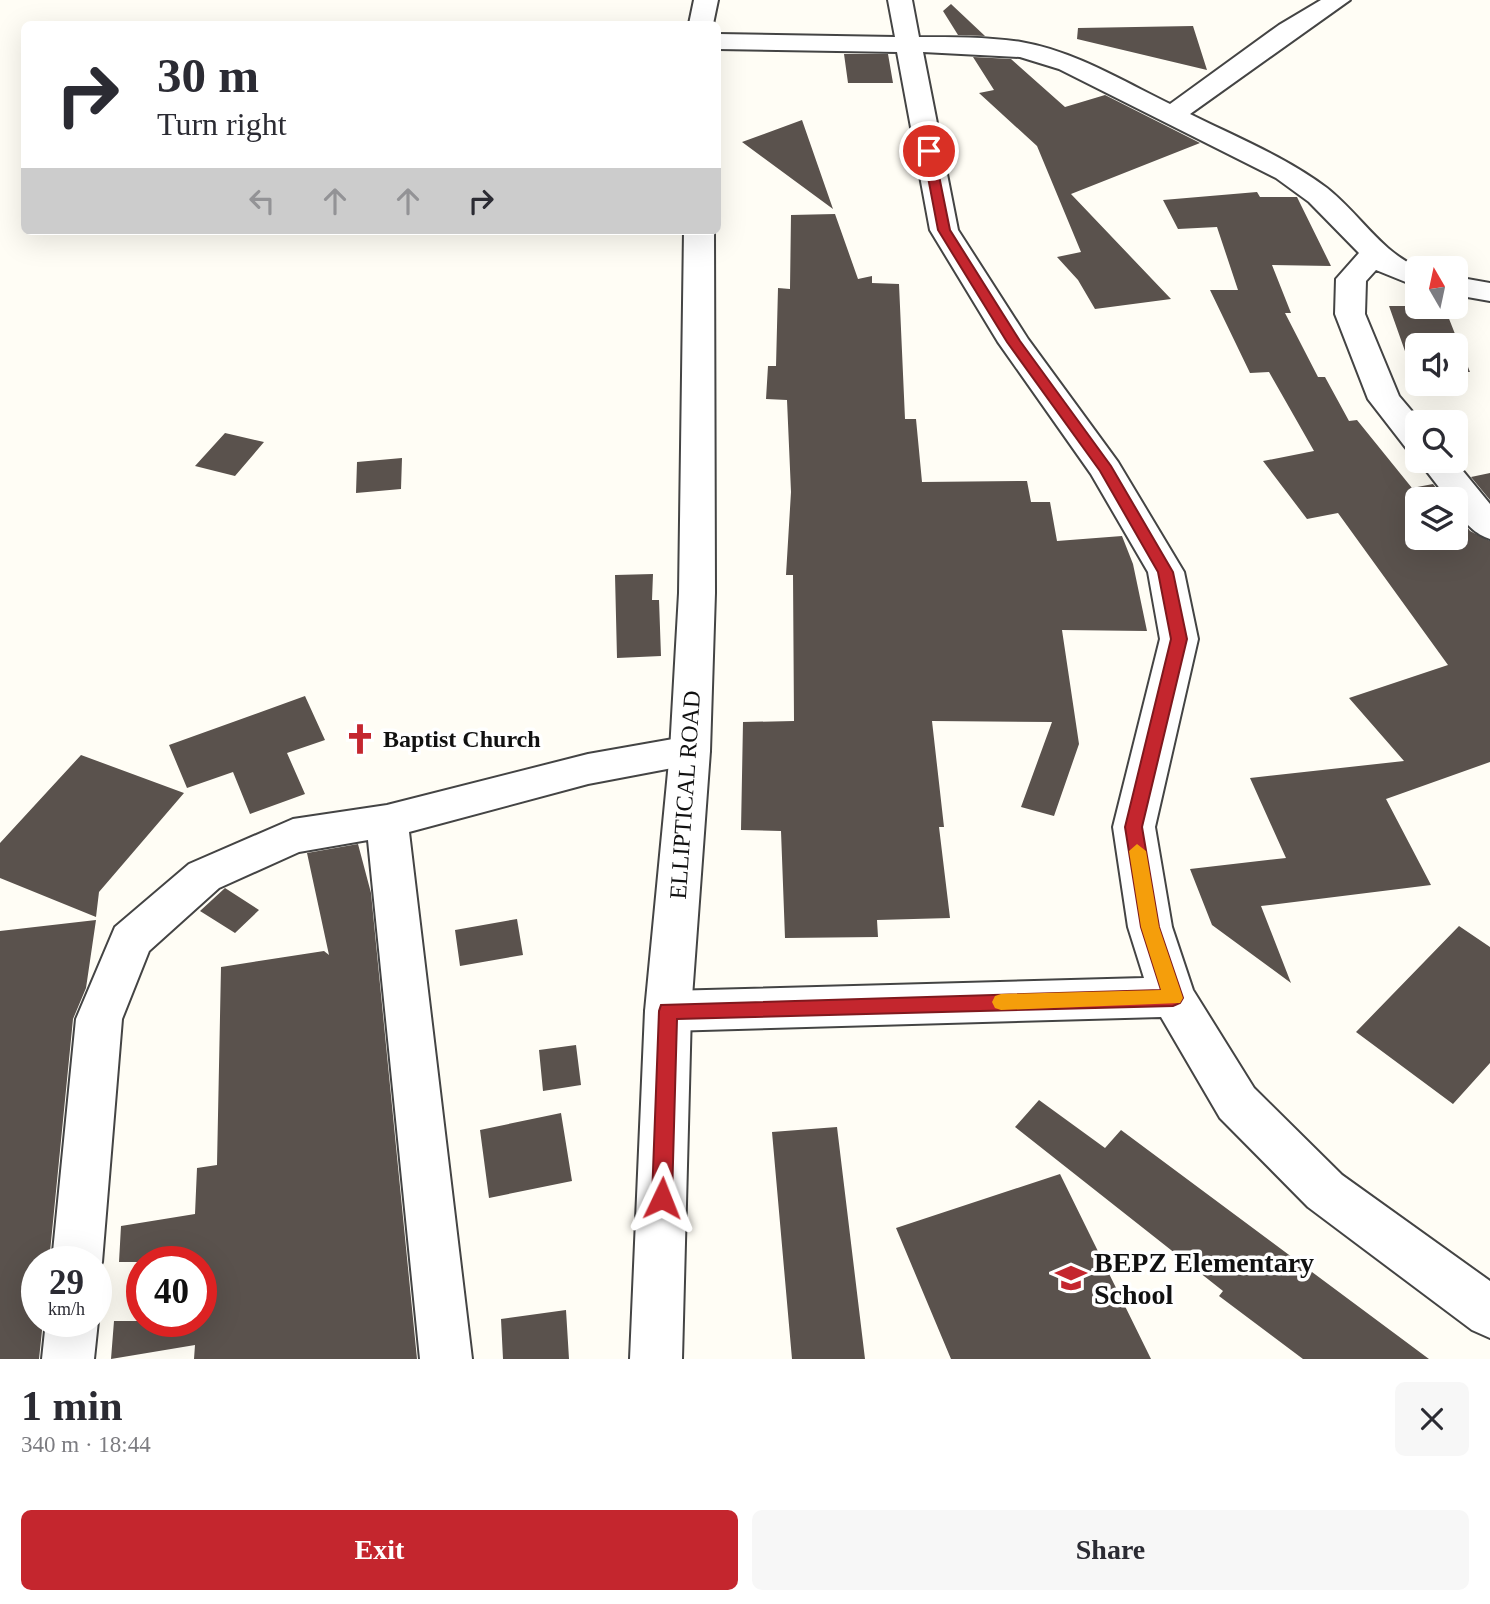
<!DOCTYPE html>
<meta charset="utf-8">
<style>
body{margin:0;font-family:Georgia,serif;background:#f7f7f7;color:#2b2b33;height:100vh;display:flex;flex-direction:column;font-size:26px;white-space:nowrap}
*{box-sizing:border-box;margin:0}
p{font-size:23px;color:#7c7c81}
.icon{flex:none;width:38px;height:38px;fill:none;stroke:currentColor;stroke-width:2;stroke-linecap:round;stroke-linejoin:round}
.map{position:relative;height:1359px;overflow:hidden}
.sheet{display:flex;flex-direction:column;background:#fff;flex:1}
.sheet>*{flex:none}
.guide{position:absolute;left:21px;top:21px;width:700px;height:214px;border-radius:10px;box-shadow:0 7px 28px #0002;background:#fff;color:#2b2b33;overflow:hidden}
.needle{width:46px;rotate:351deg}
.buttons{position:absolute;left:1405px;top:256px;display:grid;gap:14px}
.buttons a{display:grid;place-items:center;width:63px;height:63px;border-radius:10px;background:#fff;box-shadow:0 7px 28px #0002;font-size:35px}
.speed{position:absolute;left:21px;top:1246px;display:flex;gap:14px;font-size:35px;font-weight:700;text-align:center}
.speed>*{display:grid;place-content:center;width:91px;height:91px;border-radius:50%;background:#fff;box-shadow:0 7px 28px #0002;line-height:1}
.speed small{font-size:18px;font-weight:400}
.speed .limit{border:10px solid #d22;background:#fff;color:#111}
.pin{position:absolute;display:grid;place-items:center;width:60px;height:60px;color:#fff;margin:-30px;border:4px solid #fff;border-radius:50%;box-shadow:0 2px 7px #0007}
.me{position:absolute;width:77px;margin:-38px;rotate:2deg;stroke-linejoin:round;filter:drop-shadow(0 0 5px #0008)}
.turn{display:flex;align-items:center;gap:24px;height:147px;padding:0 21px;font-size:32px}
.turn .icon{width:91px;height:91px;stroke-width:2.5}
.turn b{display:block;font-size:49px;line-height:60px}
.lanes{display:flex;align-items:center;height:66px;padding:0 21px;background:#0003;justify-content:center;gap:35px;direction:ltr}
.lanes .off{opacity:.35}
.round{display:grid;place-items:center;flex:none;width:74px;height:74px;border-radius:10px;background:#f7f7f7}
.head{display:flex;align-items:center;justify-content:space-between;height:119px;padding:0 21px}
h1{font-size:42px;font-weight:700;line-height:52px}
.primary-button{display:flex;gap:14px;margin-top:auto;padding:14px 21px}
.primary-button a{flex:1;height:80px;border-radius:10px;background:#c4262e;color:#fff;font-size:28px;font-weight:700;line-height:80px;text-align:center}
.primary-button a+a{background:#f7f7f7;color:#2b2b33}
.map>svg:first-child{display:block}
</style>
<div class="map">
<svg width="1490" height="1359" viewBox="0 0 1490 1359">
<rect width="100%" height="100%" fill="#fffdf5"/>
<path fill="#5a524d" d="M 951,4 L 985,36 L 958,35 L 943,11 Z
M 1193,26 L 1207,70 L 1077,39 L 1078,28 Z
M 844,54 L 888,54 L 893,83 L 848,83 Z
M 973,57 L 1011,59 L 1065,107 L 1105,95 L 1200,143 L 1071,194 L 1171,299 L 1095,309 L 1078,280 L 1057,257 L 1081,252 L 1037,146 L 979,93 L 994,90 Z
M 802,120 L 833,209 L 742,142 Z
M 1257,192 L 1260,197 L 1297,197 L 1331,266 L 1272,265 L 1291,313 L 1285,313 L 1318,377 L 1325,377 L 1349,421 L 1357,420 L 1412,488 L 1433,484 L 1445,499 L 1418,499 L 1418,537 L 1456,537 L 1456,511 L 1470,531 L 1490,541 L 1490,762 L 1386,799 L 1431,885 L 1261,906 L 1291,983 L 1212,925 L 1190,869 L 1286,858 L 1250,778 L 1404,761 L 1349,698 L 1448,665 L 1338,513 L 1307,519 L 1263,461 L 1314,451 L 1269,372 L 1250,373 L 1210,290 L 1238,290 L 1217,227 L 1178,229 L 1163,200 Z
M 835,214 L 858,279 L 872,276 L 872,283 L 899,284 L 905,419 L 916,419 L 922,482 L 1027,481 L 1031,502 L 1050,502 L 1057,541 L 1122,536 L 1133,564 L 1147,631 L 1062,630 L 1079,744 L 1054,816 L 1021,807 L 1052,722 L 932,721 L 944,827 L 939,827 L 950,918 L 877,920 L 878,937 L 785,938 L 781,831 L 741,830 L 743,722 L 794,721 L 793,575 L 786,575 L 791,492 L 787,400 L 766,399 L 768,366 L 776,366 L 778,288 L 790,289 L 791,215 Z
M 1389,306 L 1444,306 L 1470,372 L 1456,372 L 1456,345 L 1418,345 L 1418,371 L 1412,371 Z
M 225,433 L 264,442 L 235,476 L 195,466 Z
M 402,458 L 401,489 L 356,493 L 357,462 Z
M 1490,473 L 1490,500 L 1471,477 Z
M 653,574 L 652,600 L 659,600 L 661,656 L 617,658 L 615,575 Z
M 305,696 L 325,740 L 287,753 L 305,794 L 250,814 L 233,772 L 187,788 L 169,745 Z
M 81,755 L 184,793 L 99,892 L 96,917 L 0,878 L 0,843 Z
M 358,844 L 371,893 L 417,1359 L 194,1359 L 195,1345 L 111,1359 L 114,1321 L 201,1321 L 201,1262 L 119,1262 L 121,1226 L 195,1214 L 197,1168 L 217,1165 L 221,967 L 324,951 L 329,955 L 307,853 Z
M 225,888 L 259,910 L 235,933 L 200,911 Z
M 517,919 L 523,955 L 460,966 L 455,930 Z
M 96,920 L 86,988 L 73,1019 L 49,1262 L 37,1262 L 37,1321 L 43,1321 L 39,1359 L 0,1359 L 0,931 Z
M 1459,926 L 1490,947 L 1490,1063 L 1453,1104 L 1356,1032 Z
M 576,1045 L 581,1085 L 543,1091 L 539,1050 Z
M 1039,1100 L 1105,1148 L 1121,1130 L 1429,1359 L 1303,1359 L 1219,1296 L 1223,1291 L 1015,1127 Z
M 561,1113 L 572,1181 L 489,1198 L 480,1130 Z
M 837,1127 L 865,1359 L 792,1359 L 772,1132 Z
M 1060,1174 L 1151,1359 L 951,1359 L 896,1228 Z
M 566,1310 L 569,1359 L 503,1359 L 501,1319 Z"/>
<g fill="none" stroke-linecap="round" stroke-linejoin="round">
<defs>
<path id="minor" d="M 888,0 L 912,0 L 919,37 C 954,37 988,37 1021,42 C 1074,51 1123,81 1170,104 L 1279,25 L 1321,0 L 1350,0 L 1190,114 C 1236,137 1286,157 1327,188 C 1359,213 1381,252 1419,268 L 1418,287 L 1376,270 L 1366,281 L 1365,314 L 1399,396 L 1421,422 L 1418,422 L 1418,450 L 1406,448 L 1368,399 L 1335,314 L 1336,279 L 1359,253 L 1309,202 L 1276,178 L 1059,69 L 1020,57 L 923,52 L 958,230 L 1028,339 L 1118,462 L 1184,572 L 1198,639 L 1155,827 L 1172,927 L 1193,990 L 1254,1088 L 1342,1175 L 1490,1281 L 1490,1338 L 1472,1330 L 1308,1207 L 1220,1118 L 1161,1017 L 668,1031 L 652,1025 L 645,1011 L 652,997 L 668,991 L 1144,978 L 1128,927 L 1113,827 L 1160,639 L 1148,572 L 1091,474 L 998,342 L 930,230 L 897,52 L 718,49 L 718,34 L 895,37 Z
M 1456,277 L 1490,283 L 1490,301 L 1456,295 Z
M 1418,460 L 1454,460 L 1490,504 L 1490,539 C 1474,534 1456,517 1456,499 L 1448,499 Z
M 690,736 L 704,740 L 710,751 L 704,762 L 588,784 L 409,832 L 472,1359 L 420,1359 L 368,840 L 299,852 L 219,888 L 149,951 L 122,1019 L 102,1262 L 96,1276 L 96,1262 L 52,1262 L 76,1019 L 115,927 L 189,864 L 293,819 L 387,805 L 588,754 Z
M 96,1317 L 98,1321 L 94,1359 L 42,1359 L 46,1321 L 96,1321 Z"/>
<path id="tertiary" d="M 694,0 L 718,0 L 713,24 L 689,24 Z
M 684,231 L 714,231 L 715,593 L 710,751 L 691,1011 L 682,1359 L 630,1359 L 645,1011 L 670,751 L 679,593 Z"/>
</defs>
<use href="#minor" stroke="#444" stroke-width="4"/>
<use href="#tertiary" stroke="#444" stroke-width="4"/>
<use href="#minor" fill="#fff" fill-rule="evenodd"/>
<use href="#tertiary" fill="#fff" fill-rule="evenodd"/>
</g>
<path fill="#c4262e" stroke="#7f191e" stroke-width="2" d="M 929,148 L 934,151 L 950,230 L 1020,341 L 1111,466 L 1173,572 L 1187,639 L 1142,827 L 1159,927 L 1183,998 L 1180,1003 L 1173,1006 L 677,1019 L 672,1198 L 669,1205 L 662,1208 L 655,1205 L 652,1198 L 659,1011 L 661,1005 L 1161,990 L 1141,927 L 1125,827 L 1171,639 L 1158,572 L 1100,471 L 1007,342 L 938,230 L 923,151 Z"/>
<path fill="#f59e0b" d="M 1137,844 L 1146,851 L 1159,927 L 1183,998 L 1180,1003 L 1001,1010 L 995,1008 L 992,1002 L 995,996 L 1001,994 L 1161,990 L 1141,927 L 1129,851 Z"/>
<defs>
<symbol id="church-bare" viewBox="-9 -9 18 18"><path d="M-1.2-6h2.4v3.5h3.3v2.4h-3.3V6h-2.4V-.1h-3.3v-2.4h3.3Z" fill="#c4262e" stroke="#fff" stroke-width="2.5" paint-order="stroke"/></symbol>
<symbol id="school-bare" viewBox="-9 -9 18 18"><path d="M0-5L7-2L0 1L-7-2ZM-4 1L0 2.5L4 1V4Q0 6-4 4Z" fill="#c4262e" stroke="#fff" stroke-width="2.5" paint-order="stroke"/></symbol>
</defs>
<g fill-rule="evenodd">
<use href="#church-bare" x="338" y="717" width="44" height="44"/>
<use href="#school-bare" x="1049" y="1256" width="44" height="44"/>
</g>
<g text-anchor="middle" stroke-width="7" stroke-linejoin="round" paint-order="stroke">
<g font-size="24" font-weight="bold" fill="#111" stroke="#fff" text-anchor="start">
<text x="383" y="747">Baptist Church</text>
</g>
<g font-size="24" fill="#111" stroke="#fff">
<text transform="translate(685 795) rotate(-86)" y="8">ELLIPTICAL ROAD</text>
</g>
<g font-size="28" font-weight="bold" fill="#111" stroke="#fff" text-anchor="start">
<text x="1094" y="1272">BEPZ Elementary<tspan x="1094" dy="32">School</tspan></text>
</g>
</g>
</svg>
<div class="buttons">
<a><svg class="needle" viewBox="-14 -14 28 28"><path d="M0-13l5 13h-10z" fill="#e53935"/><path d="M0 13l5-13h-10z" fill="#7c7c81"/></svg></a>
<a><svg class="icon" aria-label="sound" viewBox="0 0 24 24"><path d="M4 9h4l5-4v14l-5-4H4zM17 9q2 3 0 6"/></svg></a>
<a><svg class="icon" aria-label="search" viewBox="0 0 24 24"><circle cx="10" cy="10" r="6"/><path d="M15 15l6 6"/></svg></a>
<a><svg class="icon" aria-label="layers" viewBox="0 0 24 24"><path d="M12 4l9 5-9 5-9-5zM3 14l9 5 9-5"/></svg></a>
</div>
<div class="speed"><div>29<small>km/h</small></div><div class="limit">40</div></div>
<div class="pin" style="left:929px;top:151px;background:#d93025"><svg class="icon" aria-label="arrive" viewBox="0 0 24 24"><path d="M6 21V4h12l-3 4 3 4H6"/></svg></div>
<svg class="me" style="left:662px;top:1198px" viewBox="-20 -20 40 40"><path d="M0-17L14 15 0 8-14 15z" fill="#c4262e" stroke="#fff" stroke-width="4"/></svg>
<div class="guide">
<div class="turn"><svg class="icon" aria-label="right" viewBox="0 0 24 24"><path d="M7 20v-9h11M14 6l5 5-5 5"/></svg><div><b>30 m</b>Turn right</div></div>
<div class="lanes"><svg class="icon off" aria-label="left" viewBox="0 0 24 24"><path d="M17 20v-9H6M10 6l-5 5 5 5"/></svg><svg class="icon off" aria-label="ahead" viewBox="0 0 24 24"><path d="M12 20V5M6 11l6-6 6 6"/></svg><svg class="icon off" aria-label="ahead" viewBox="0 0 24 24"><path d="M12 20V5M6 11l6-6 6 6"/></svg><svg class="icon" aria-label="right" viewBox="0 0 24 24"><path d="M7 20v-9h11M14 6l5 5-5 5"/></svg></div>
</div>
</div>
<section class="sheet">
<div class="head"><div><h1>1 min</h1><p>340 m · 18:44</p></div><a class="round"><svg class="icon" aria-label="close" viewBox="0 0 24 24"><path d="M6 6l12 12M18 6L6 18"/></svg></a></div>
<div class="primary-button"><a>Exit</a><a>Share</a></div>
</section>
